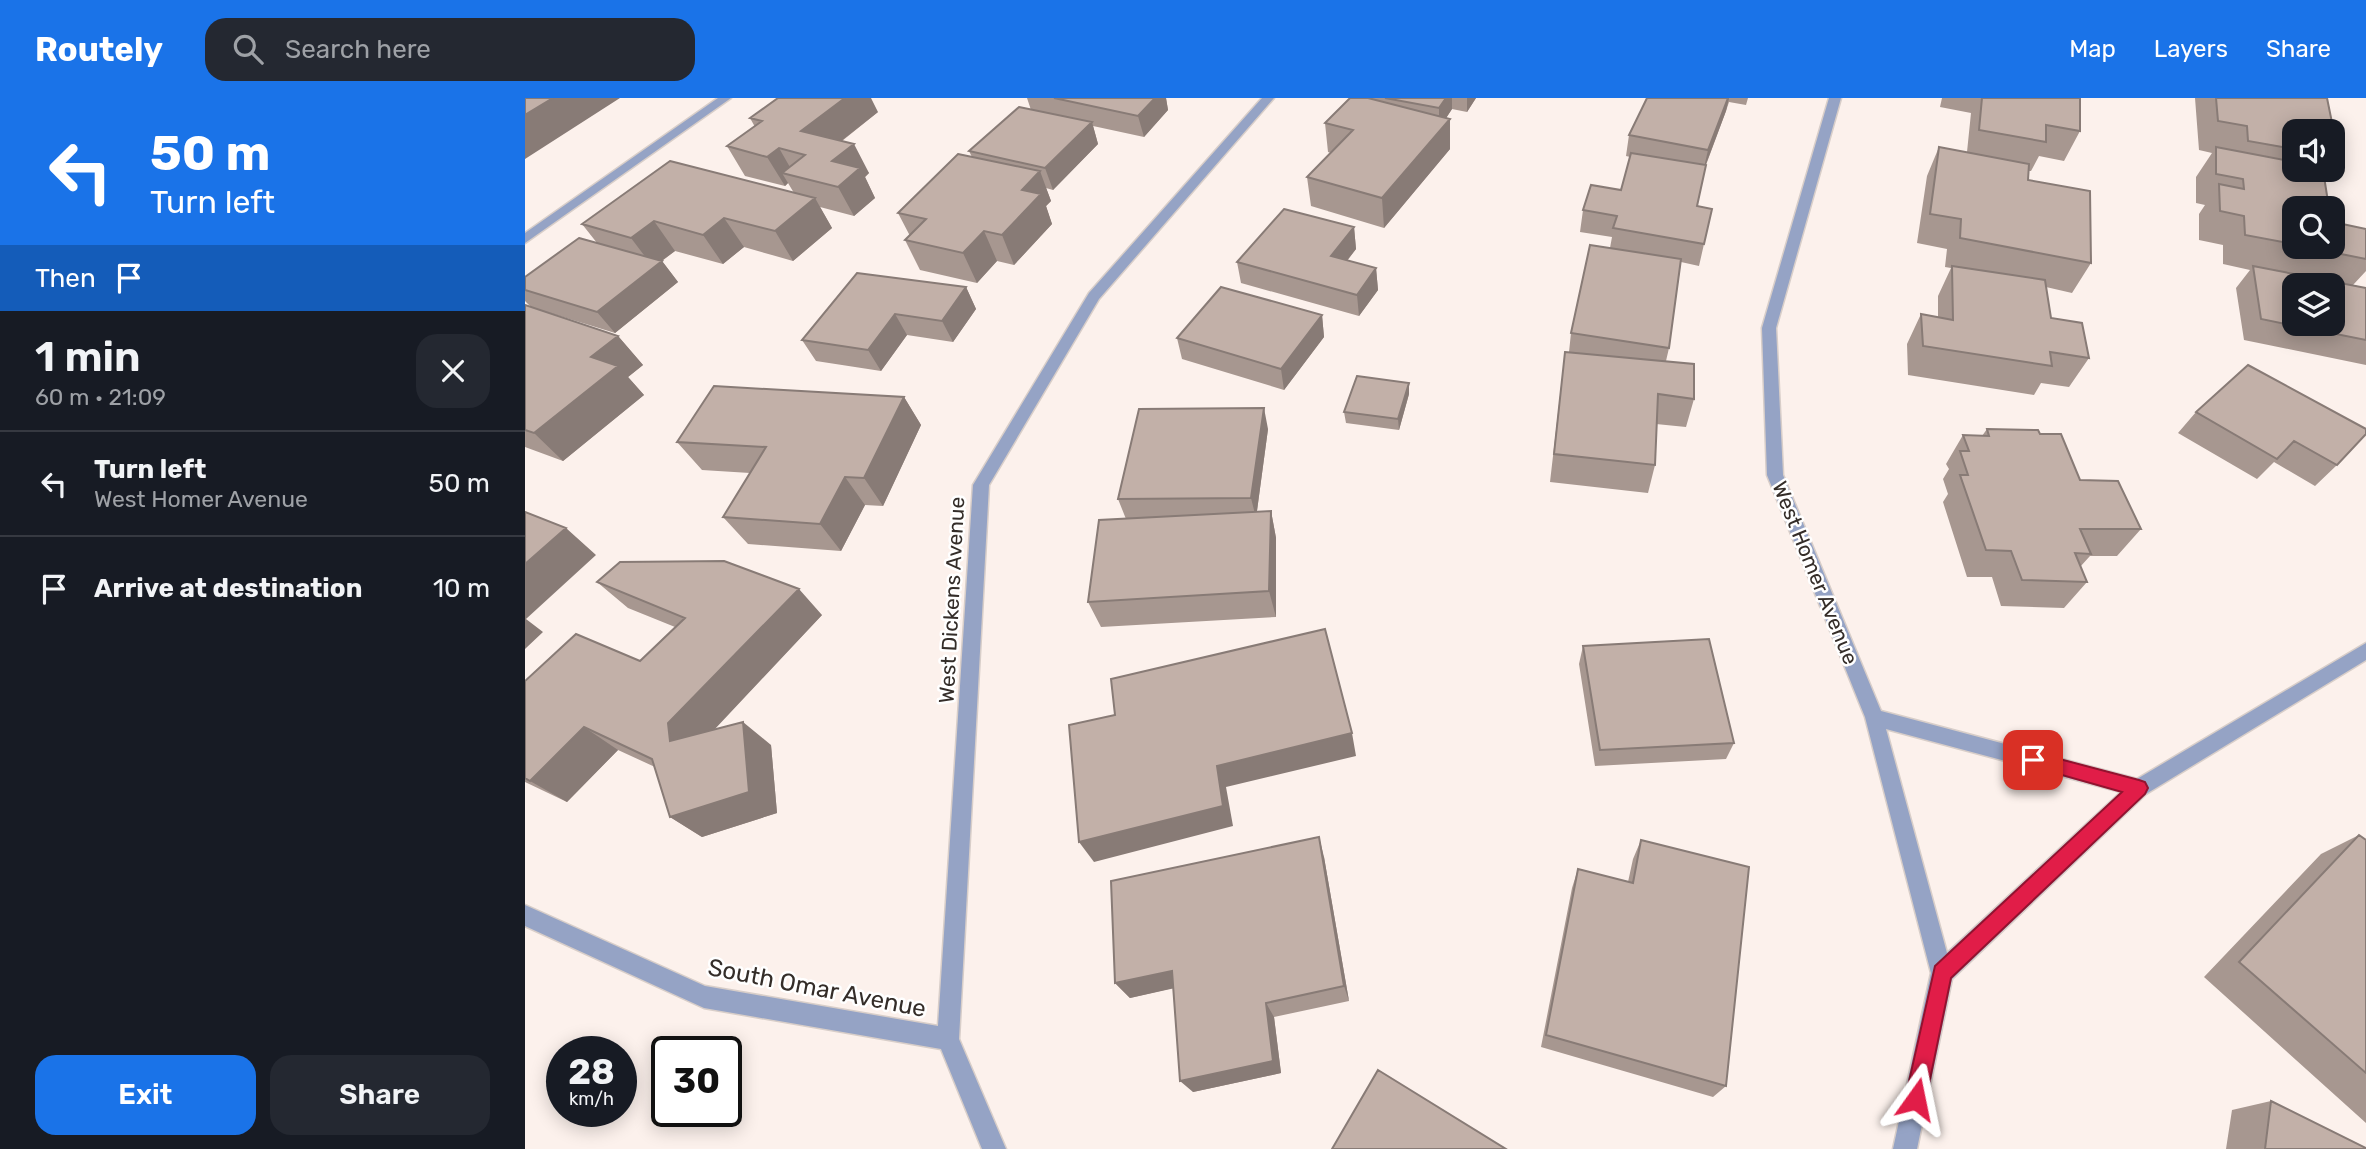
<!DOCTYPE html>
<meta charset="utf-8">
<style>
body{margin:0;font-family:Rubik,sans-serif;background:#242831;color:#f1f3f6;height:100vh;display:flex;flex-direction:column;font-size:26px;white-space:nowrap}
*{box-sizing:border-box;margin:0}
p{font-size:23px;color:#9ea1a6}
.icon{flex:none;width:38px;height:38px;fill:none;stroke:currentColor;stroke-width:2;stroke-linecap:round;stroke-linejoin:round}
.map{position:relative;flex:1;overflow:hidden}
.drawer{display:flex;flex-direction:column;background:#171b24;width:525px}
.drawer>*{flex:none}
.banner{background:#1a73e8;color:#fff;overflow:hidden}
.fabs{position:absolute;left:1757px;top:21px;display:grid;gap:14px}
.fabs a{display:grid;place-items:center;width:63px;height:63px;border-radius:14px;background:#171b24;box-shadow:0 4px 18px #0003;font-size:35px}
.speed{position:absolute;left:21px;top:938px;display:flex;gap:14px;font-size:35px;font-weight:700;text-align:center}
.speed>*{display:grid;place-content:center;width:91px;height:91px;border-radius:50%;background:#171b24;box-shadow:0 4px 18px #0003;line-height:1}
.speed small{font-size:18px;font-weight:400}
.speed .limit{border:4px solid #111;border-radius:10px;background:#fff;color:#111}
.pin{position:absolute;display:grid;place-items:center;width:60px;height:60px;color:#fff;margin:-30px;border-radius:14px;box-shadow:0 4px 10px #0006}
.me{position:absolute;width:77px;margin:-38px;rotate:12deg;stroke-linejoin:round;filter:drop-shadow(0 0 5px #0008)}
.turn{display:flex;align-items:center;gap:24px;height:147px;padding:0 35px;font-size:32px}
.turn .icon{width:91px;height:91px;stroke-width:2.5}
.turn b{display:block;font-size:49px;line-height:60px}
.then{display:flex;align-items:center;height:66px;padding:0 35px;background:#0003;gap:14px;font-size:26px}
.round{display:grid;place-items:center;flex:none;width:74px;height:74px;border-radius:21px;background:#242831}
.overview{display:flex;align-items:center;justify-content:space-between;height:119px;padding:0 35px}
h1{font-size:42px;font-weight:600;line-height:52px}
.action{display:flex;gap:14px;margin-top:auto;padding:14px 35px}
.action a{flex:1;height:80px;border-radius:21px;background:#1a73e8;color:#fff;font-size:28px;font-weight:600;line-height:80px;text-align:center}
.action a+a{background:#242831;color:#f1f3f6}
ul{padding:0;list-style:none}
li{display:flex;align-items:center;gap:21px;height:105px;padding:0 35px;border-top:2px solid #363941}
li div{flex:1}
li b{display:block;font-size:26px}
li em{font-style:normal}
header{display:flex;align-items:center;gap:42px;box-sizing:border-box;height:98px;padding:0 35px;background:#1a73e8;color:#fff}
header strong{font-size:33px}
nav{display:flex;gap:38px;margin-inline-start:auto;font-size:24px}
.search{width:490px;height:63px;background:#242831;display:flex;align-items:center;gap:18px;box-sizing:border-box;padding:0 24px;border-radius:21px;color:#9ea1a6;font-size:26px}
main{display:flex;flex:1;min-height:0}
.map>svg:first-child{display:block}
</style>
<header>
<strong>Routely</strong>
<div class="search"><svg class="icon" aria-label="search" viewBox="0 0 24 24"><circle cx="10" cy="10" r="6"/><path d="M15 15l6 6"/></svg>Search here</div>
<nav><a>Map</a><a>Layers</a><a>Share</a></nav>
</header>
<main>
<section class="drawer">
<div class="banner">
<div class="turn"><svg class="icon" aria-label="left" viewBox="0 0 24 24"><path d="M17 20v-9H6M10 6l-5 5 5 5"/></svg><div><b>50 m</b>Turn left</div></div>
<div class="then">Then<svg class="icon" aria-label="arrive" viewBox="0 0 24 24"><path d="M6 21V4h12l-3 4 3 4H6"/></svg></div>
</div>
<div class="overview"><div><h1>1 min</h1><p>60 m · 21:09</p></div><a class="round"><svg class="icon" aria-label="close" viewBox="0 0 24 24"><path d="M6 6l12 12M18 6L6 18"/></svg></a></div>
<ul>
<li><svg class="icon" aria-label="left" viewBox="0 0 24 24"><path d="M17 20v-9H6M10 6l-5 5 5 5"/></svg><div><b>Turn left</b><p>West Homer Avenue</p></div><em>50 m</em></li>
<li><svg class="icon" aria-label="arrive" viewBox="0 0 24 24"><path d="M6 21V4h12l-3 4 3 4H6"/></svg><div><b>Arrive at destination</b></div><em>10 m</em></li>
</ul>
<div class="action"><a>Exit</a><a>Share</a></div>
</section>
<div class="map">
<svg width="1841" height="1051" viewBox="0 0 1841 1051">
<rect width="100%" height="100%" fill="#fcf1ec"/>
<g fill="none" stroke-linecap="round" stroke-linejoin="round">
<defs>
<path id="minor" d="M 193,0 L 206,0 L 0,145 L 0,135 Z
M 737,0 L 749,0 L 574,201 L 464,387 L 434,941 L 481,1051 L 457,1051 L 416,951 L 179,910 L 0,828 L 0,807 L 180,888 L 413,928 L 448,387 L 564,195 Z
M 1304,0 L 1316,0 L 1251,230 L 1258,377 L 1356,613 L 1612,681 L 1841,545 L 1841,562 L 1621,696 L 1427,881 L 1392,1051 L 1368,1051 L 1406,875 L 1340,619 L 1242,377 L 1237,230 ZM 1361,631 L 1596,694 L 1422,855 Z"/>
</defs>
<use href="#minor" stroke="#d8cec9" stroke-width="3"/>
<use href="#minor" fill="#95a3c5" fill-rule="evenodd"/>
</g>
<path fill="#a79790" d="M 502,0 L 641,0 L 643,12 L 619,39 L 568,28 L 573,46 L 528,92 L 521,90 L 526,103 L 521,108 L 527,126 L 489,167 L 472,163 L 452,185 L 395,172 L 380,142 L 385,138 L 373,115 L 447,59 L 444,53 L 506,12 Z
M 825,0 L 951,0 L 942,14 L 927,11 L 921,20 L 925,21 L 925,51 L 859,130 L 786,108 L 782,79 L 806,55 L 803,54 L 800,25 Z
M 1122,0 L 1223,0 L 1221,7 L 1204,4 L 1201,13 L 1181,67 L 1172,108 L 1179,146 L 1174,168 L 1156,164 L 1144,250 L 1141,263 L 1169,301 L 1161,329 L 1131,326 L 1130,367 L 1123,395 L 1025,384 L 1040,254 L 1044,254 L 1046,235 L 1085,150 L 1087,139 L 1055,134 L 1058,112 L 1096,92 L 1105,59 L 1101,58 L 1104,37 Z
M 1417,0 L 1555,0 L 1555,33 L 1539,63 L 1514,58 L 1506,73 L 1503,73 L 1503,82 L 1566,165 L 1547,195 L 1521,189 L 1526,220 L 1564,260 L 1544,289 L 1516,285 L 1509,297 L 1383,277 L 1382,246 L 1396,216 L 1413,219 L 1413,198 L 1426,170 L 1420,169 L 1422,151 L 1392,145 L 1402,78 L 1414,49 L 1442,54 L 1446,15 L 1415,9 Z
M 1670,0 L 1802,0 L 1814,59 L 1808,67 L 1808,33 L 1769,33 L 1769,72 L 1804,72 L 1769,110 L 1769,149 L 1808,149 L 1841,131 L 1841,173 L 1828,187 L 1841,190 L 1841,267 L 1719,242 L 1711,190 L 1725,172 L 1698,166 L 1698,147 L 1674,142 L 1674,116 L 1680,107 L 1671,105 L 1671,79 L 1687,55 L 1674,52 Z
M 353,14 L 317,43 L 344,75 L 340,79 L 350,100 L 329,118 L 295,109 L 307,130 L 268,163 L 219,149 L 198,166 L 150,153 L 137,163 L 153,184 L 90,235 L 12,211 L 93,238 L 118,267 L 103,279 L 119,297 L 38,363 L 0,349 L 0,207 L 6,209 L 0,203 L 0,179 L 72,145 L 57,126 L 269,95 L 263,85 L 260,88 L 220,78 L 202,48 L 230,29 L 225,20 Z
M 829,129 L 831,151 L 822,163 L 851,170 L 853,192 L 834,218 L 716,185 L 712,164 Z
M 441,189 L 451,211 L 428,244 L 382,237 L 356,273 L 291,263 L 277,242 Z
M 797,217 L 799,239 L 759,292 L 657,261 L 652,240 Z
M 1723,267 L 1812,367 L 1790,388 L 1749,364 L 1732,381 L 1653,335 L 1671,314 Z
M 884,296 L 874,332 L 821,325 L 819,314 Z
M 379,299 L 396,327 L 358,408 L 340,407 L 316,453 L 223,446 L 198,419 L 225,375 L 177,372 L 152,344 Z
M 743,331 L 732,413 L 746,413 L 751,440 L 751,519 L 576,529 L 563,504 L 601,421 L 593,401 Z
M 1462,331 L 1515,336 L 1555,382 L 1616,431 L 1592,458 L 1565,458 L 1555,469 L 1562,484 L 1539,510 L 1476,508 L 1467,479 L 1442,479 L 1418,404 L 1423,396 L 1418,381 L 1424,371 L 1421,366 L 1438,337 L 1457,338 Z
M 72,484 L 297,517 L 188,632 L 246,647 L 252,715 L 177,739 L 145,719 L 130,669 L 93,652 L 42,704 L 0,684 L 0,583 L 115,563 L 150,529 L 103,510 Z
M 1058,548 L 1209,645 L 1201,661 L 1070,668 L 1054,566 Z
M 1834,737 L 1841,742 L 1841,1025 L 1679,879 L 1796,756 Z
M 1116,742 L 1201,988 L 1188,999 L 1016,949 L 1047,790 L 1053,771 L 1103,784 L 1108,761 Z
M 799,759 L 824,903 L 749,919 L 756,975 L 668,994 L 648,890 L 605,900 L 590,885 Z
M 1746,1003 L 1841,1051 L 1701,1051 L 1707,1012 Z"/>
<path fill="#887b76" d="M 28,0 L 95,0 L 0,61 L 0,17 Z
M 320,0 L 346,0 L 353,14 L 292,62 L 276,33 Z
M 630,0 L 641,0 L 643,12 L 619,39 L 613,18 Z
M 921,0 L 927,0 L 927,11 L 914,31 L 914,10 Z
M 942,0 L 951,0 L 942,14 Z
M 1203,0 L 1204,0 L 1201,13 L 1178,74 L 1183,52 Z
M 925,21 L 925,51 L 859,130 L 857,100 Z
M 567,24 L 573,46 L 528,92 L 520,70 Z
M 329,46 L 344,75 L 340,79 L 350,100 L 329,118 L 313,89 L 307,63 Z
M 254,50 L 270,78 L 257,75 L 263,85 L 260,88 L 242,59 Z
M 515,73 L 526,103 L 521,108 L 527,126 L 489,167 L 477,137 L 497,92 Z
M 290,100 L 307,130 L 268,163 L 250,133 Z
M 199,120 L 219,149 L 198,166 L 178,137 Z
M 129,123 L 150,153 L 128,169 L 106,140 Z
M 829,129 L 831,151 L 808,180 L 806,158 Z
M 459,133 L 472,163 L 452,185 L 438,155 Z
M 137,163 L 153,184 L 90,235 L 72,214 Z
M 851,170 L 853,192 L 834,218 L 832,197 Z
M 441,189 L 451,211 L 428,244 L 417,223 Z
M 370,216 L 382,237 L 356,273 L 343,252 Z
M 797,217 L 799,239 L 759,292 L 756,271 Z
M 93,238 L 118,267 L 103,279 L 119,297 L 38,363 L 9,335 L 66,259 Z
M 884,285 L 884,296 L 874,332 L 873,321 Z
M 379,299 L 396,327 L 358,408 L 339,380 Z
M 739,310 L 743,331 L 731,420 L 726,400 Z
M 320,379 L 340,407 L 316,453 L 295,426 Z
M 746,413 L 751,440 L 751,519 L 744,493 Z
M 41,430 L 71,457 L 1,521 L 18,534 L 0,551 L 0,466 Z
M 274,491 L 297,517 L 174,648 L 145,643 L 143,625 Z
M 218,624 L 246,647 L 252,715 L 177,739 L 145,719 Z
M 59,629 L 93,652 L 42,704 L 5,683 Z
M 827,635 L 831,658 L 701,689 L 708,728 L 569,764 L 554,744 L 692,668 Z
M 794,739 L 799,759 L 824,903 L 819,888 Z
M 647,873 L 659,888 L 605,900 L 590,885 Z
M 741,905 L 749,919 L 756,975 L 668,994 L 655,983 Z"/>
<path fill="#c2b0a8" stroke="#887b76" stroke-width="2" fill-rule="evenodd" d="M 0,0 L 28,0 L 0,17 Z
M 253,0 L 320,0 L 276,33 L 329,46 L 307,63 L 335,70 L 313,89 L 257,75 L 280,57 L 254,50 L 242,59 L 202,48 L 237,23 L 225,20 Z
M 529,0 L 630,0 L 613,18 Z
M 825,0 L 843,0 L 925,21 L 857,100 L 782,79 L 828,32 L 800,25 Z
M 860,0 L 921,0 L 914,10 Z
M 1122,0 L 1203,0 L 1183,52 L 1104,37 Z
M 1457,0 L 1555,0 L 1555,33 L 1521,27 L 1521,44 L 1454,32 Z
M 1691,0 L 1802,0 L 1814,59 L 1808,58 L 1808,33 L 1769,33 L 1769,51 L 1723,43 L 1722,28 L 1693,23 Z
M 494,9 L 567,24 L 520,70 L 444,53 Z
M 1414,49 L 1504,66 L 1503,82 L 1565,93 L 1566,165 L 1435,140 L 1436,121 L 1405,116 Z
M 1691,49 L 1769,64 L 1769,72 L 1798,72 L 1804,110 L 1769,110 L 1769,146 L 1720,137 L 1719,118 L 1695,113 L 1694,86 L 1719,91 L 1718,81 L 1691,76 Z
M 1106,55 L 1181,67 L 1172,108 L 1187,111 L 1179,146 L 1088,130 L 1092,118 L 1058,112 L 1066,87 L 1096,92 Z
M 433,56 L 515,73 L 497,92 L 516,96 L 477,137 L 459,133 L 438,155 L 380,142 L 401,121 L 373,115 Z
M 145,63 L 290,100 L 250,133 L 199,120 L 178,137 L 129,123 L 106,140 L 57,126 Z
M 759,111 L 829,129 L 806,158 L 851,170 L 832,197 L 712,164 Z
M 1808,124 L 1841,131 L 1841,161 L 1781,149 L 1808,149 Z
M 54,140 L 137,163 L 72,214 L 0,192 L 0,179 Z
M 1065,147 L 1156,161 L 1144,250 L 1046,235 Z
M 1427,168 L 1520,182 L 1526,220 L 1557,225 L 1564,260 L 1525,254 L 1527,268 L 1398,248 L 1396,216 L 1428,222 Z
M 1728,168 L 1841,190 L 1841,242 L 1736,221 ZM 1769,187 L 1808,187 L 1808,226 L 1769,226 Z
M 332,175 L 441,189 L 417,223 L 370,216 L 343,252 L 277,242 Z
M 696,189 L 797,217 L 756,271 L 652,240 Z
M 0,207 L 93,238 L 66,259 L 93,268 L 9,335 L 0,332 Z
M 1040,254 L 1169,266 L 1169,301 L 1133,296 L 1130,367 L 1029,356 Z
M 1723,267 L 1841,331 L 1841,336 L 1812,367 L 1769,343 L 1752,361 L 1671,314 Z
M 832,278 L 884,285 L 873,321 L 819,314 Z
M 189,288 L 379,299 L 339,380 L 320,379 L 295,426 L 198,419 L 241,349 L 152,344 Z
M 739,310 L 726,400 L 593,401 L 614,311 Z
M 1462,331 L 1513,332 L 1515,336 L 1536,336 L 1555,382 L 1593,383 L 1616,431 L 1555,431 L 1566,456 L 1550,455 L 1562,484 L 1497,482 L 1486,453 L 1461,452 L 1435,377 L 1443,377 L 1435,353 L 1444,353 L 1438,337 L 1464,338 Z
M 746,413 L 744,493 L 563,504 L 574,422 Z
M 0,414 L 41,430 L 0,466 Z
M 199,463 L 274,491 L 143,625 L 145,643 L 218,624 L 224,694 L 145,719 L 127,661 L 59,629 L 5,683 L 0,680 L 0,583 L 51,536 L 115,563 L 160,520 L 72,484 L 95,464 Z
M 800,531 L 827,635 L 692,668 L 698,708 L 554,744 L 544,627 L 590,617 L 586,581 Z
M 1184,541 L 1209,645 L 1075,652 L 1058,548 Z
M 1834,737 L 1841,742 L 1841,975 L 1714,864 Z
M 794,739 L 819,888 L 741,905 L 748,963 L 655,983 L 647,873 L 590,885 L 586,783 Z
M 1116,742 L 1224,769 L 1201,988 L 1021,937 L 1053,771 L 1108,785 Z
M 853,972 L 981,1051 L 807,1051 Z
M 1746,1003 L 1841,1050 L 1841,1051 L 1740,1051 Z"/>
<path fill="#e11d48" stroke="#92132f" stroke-width="2" d="M 1508,654 L 1614,682 L 1620,684 L 1623,690 L 1620,696 L 1426,880 L 1401,1001 L 1398,1008 L 1391,1011 L 1383,1008 L 1380,1001 L 1410,868 L 1597,694 L 1502,667 L 1499,662 L 1502,656 Z"/>
<g text-anchor="middle" stroke-width="5" stroke-linejoin="round" paint-order="stroke">
<g font-size="21" fill="#342d29" stroke="#fff">
<text transform="translate(1290 475) rotate(68)" y="7">West Homer Avenue</text>
<text transform="translate(427 502) rotate(-87)" y="7">West Dickens Avenue</text>
</g>
<g font-size="24" fill="#342d29" stroke="#fff">
<text transform="translate(292 890) rotate(11)" y="8">South Omar Avenue</text>
</g>
</g>
</svg>
<div class="fabs">
<a><svg class="icon" aria-label="sound" viewBox="0 0 24 24"><path d="M4 9h4l5-4v14l-5-4H4zM17 9q2 3 0 6"/></svg></a>
<a><svg class="icon" aria-label="search" viewBox="0 0 24 24"><circle cx="10" cy="10" r="6"/><path d="M15 15l6 6"/></svg></a>
<a><svg class="icon" aria-label="layers" viewBox="0 0 24 24"><path d="M12 4l9 5-9 5-9-5zM3 14l9 5 9-5"/></svg></a>
</div>
<div class="speed"><div>28<small>km/h</small></div><div class="limit">30</div></div>
<div class="pin" style="left:1508px;top:662px;background:#d93025"><svg class="icon" aria-label="arrive" viewBox="0 0 24 24"><path d="M6 21V4h12l-3 4 3 4H6"/></svg></div>
<svg class="me" style="left:1391px;top:1001px" viewBox="-20 -20 40 40"><path d="M0-17L14 15 0 8-14 15z" fill="#e11d48" stroke="#fff" stroke-width="4"/></svg>
</div>
</main>
